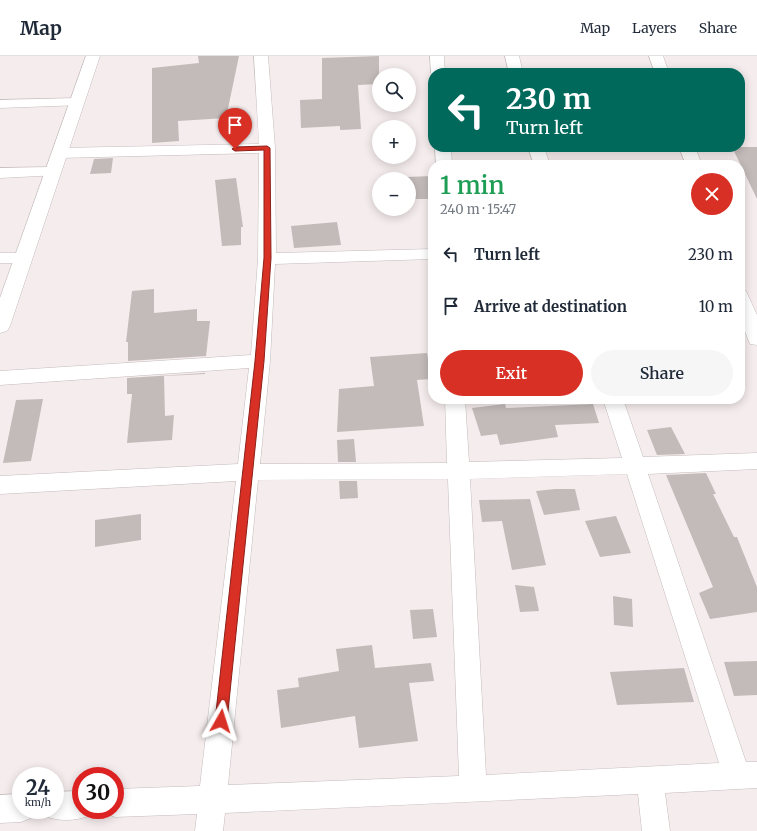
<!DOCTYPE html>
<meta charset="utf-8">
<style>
body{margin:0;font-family:Merriweather,serif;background:#f6f6f7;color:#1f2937;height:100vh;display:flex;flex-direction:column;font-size:15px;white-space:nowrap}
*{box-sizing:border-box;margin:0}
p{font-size:13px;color:#747a83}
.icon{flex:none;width:22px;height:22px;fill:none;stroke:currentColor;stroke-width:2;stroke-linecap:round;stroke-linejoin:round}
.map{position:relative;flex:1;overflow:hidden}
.drawer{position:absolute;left:428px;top:104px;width:317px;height:244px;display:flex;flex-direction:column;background:#fff;border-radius:16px;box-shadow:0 2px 10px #0003}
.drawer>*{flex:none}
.top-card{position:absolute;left:428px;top:12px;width:317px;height:84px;border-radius:16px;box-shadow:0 2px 10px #0003;background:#00695c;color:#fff;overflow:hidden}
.buttons{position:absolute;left:372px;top:12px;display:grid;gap:8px}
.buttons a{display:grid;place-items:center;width:44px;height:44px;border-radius:50%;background:#fff;box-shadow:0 2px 10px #0003;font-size:20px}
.speed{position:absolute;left:12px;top:711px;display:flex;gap:8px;font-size:20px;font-weight:700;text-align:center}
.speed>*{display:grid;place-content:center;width:52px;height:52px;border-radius:50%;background:#fff;box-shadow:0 2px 10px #0003;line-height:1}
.speed small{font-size:10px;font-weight:400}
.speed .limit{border:6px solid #d22;background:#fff;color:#111}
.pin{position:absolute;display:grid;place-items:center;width:34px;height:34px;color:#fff;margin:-41px -17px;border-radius:50% 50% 50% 0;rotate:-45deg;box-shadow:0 0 4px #0007}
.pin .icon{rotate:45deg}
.me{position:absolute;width:44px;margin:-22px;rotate:6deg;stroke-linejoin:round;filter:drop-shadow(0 0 3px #0008)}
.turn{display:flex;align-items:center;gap:14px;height:84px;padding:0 12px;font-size:18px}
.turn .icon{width:52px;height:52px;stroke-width:2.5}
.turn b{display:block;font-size:28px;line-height:34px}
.round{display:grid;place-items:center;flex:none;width:42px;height:42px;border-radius:21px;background:#f6f6f7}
.head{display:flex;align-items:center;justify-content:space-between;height:68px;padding:0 12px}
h1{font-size:24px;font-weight:600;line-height:30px;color:#1e9e55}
.cta{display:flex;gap:8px;margin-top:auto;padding:8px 12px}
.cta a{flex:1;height:46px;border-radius:24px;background:#d93025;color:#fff;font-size:16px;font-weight:600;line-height:46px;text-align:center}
.cta a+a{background:#f6f6f7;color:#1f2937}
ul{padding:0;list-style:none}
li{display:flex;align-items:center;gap:12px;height:52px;padding:0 12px}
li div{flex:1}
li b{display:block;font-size:15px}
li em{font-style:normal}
header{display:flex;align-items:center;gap:24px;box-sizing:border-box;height:56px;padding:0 20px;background:#fff;border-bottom:1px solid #e0e1e3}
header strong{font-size:19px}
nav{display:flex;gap:22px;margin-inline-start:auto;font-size:14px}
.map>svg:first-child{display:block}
</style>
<header>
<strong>Map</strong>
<nav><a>Map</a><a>Layers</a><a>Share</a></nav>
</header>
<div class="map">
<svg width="757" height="775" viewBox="0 0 757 775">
<rect width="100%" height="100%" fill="#f5eced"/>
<path fill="#c3bbb9" d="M 198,0 L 239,0 L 226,62 L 178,65 L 179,85 L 152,87 L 152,12 L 199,7 Z
M 379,0 L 379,28 L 358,29 L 361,73 L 340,74 L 340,70 L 301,72 L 300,44 L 322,43 L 322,2 Z
M 732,91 L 757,91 L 757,143 Z
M 113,102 L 111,117 L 90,118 L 94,103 Z
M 433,120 L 433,143 L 410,143 L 409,123 L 407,123 L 406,121 Z
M 236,122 L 243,171 L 241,171 L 241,189 L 222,190 L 215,124 Z
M 337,166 L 341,189 L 294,192 L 291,170 Z
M 154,233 L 154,257 L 197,253 L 197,265 L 210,265 L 206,300 L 128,305 L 128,286 L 126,286 L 132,235 Z
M 427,297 L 431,323 L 417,324 L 424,370 L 337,376 L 339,333 L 374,330 L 370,301 Z
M 205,317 L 205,318 L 164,320 L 165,360 L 174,359 L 172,384 L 127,387 L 132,338 L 127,338 L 127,322 Z
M 43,343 L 31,405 L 3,407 L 16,344 Z
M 505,348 L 506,352 L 593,348 L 599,367 L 555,369 L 558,381 L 500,389 L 497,378 L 481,380 L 472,352 Z
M 671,371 L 685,398 L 657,399 L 647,374 Z
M 354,383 L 356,406 L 338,406 L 337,384 Z
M 706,417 L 716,438 L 713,438 L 734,481 L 737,481 L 757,531 L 757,556 L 710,563 L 699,537 L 713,531 L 666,419 Z
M 339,425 L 357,425 L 358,442 L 340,443 Z
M 555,433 L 575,433 L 580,454 L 544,459 L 536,435 Z
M 530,443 L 546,509 L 512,514 L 502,465 L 482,466 L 479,444 Z
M 141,458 L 141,484 L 95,491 L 95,464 Z
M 616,460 L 631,497 L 600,501 L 585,465 Z
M 515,529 L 534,531 L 539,555 L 520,556 Z
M 613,540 L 632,543 L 633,571 L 614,569 Z
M 433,553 L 437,581 L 413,583 L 410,554 Z
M 372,589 L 375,612 L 431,607 L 434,625 L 409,627 L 418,685 L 359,692 L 355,660 L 281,672 L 277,634 L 299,631 L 298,622 L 339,615 L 336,593 Z
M 757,605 L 757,639 L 734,640 L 724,606 Z
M 684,612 L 694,646 L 617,649 L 610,616 Z"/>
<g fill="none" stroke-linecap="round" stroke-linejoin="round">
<defs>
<path id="street" d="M 254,0 L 268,0 L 275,92 L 276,197 L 433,193 L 433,203 L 275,208 L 270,305 L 260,408 L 447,407 L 445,343 L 465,343 L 469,406 L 622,402 L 603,343 L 623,343 L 643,401 L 757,397 L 757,413 L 648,418 L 746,706 L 757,706 L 757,732 L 665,737 L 670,775 L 642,775 L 638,738 L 225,757 L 223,775 L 195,775 L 197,758 L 115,761 L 105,757 L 104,754 L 115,754 L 115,733 L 200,730 L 236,425 L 0,438 L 0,420 L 238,408 L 249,312 L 0,329 L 0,315 L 251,299 L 258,203 L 259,97 L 60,102 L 55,100 L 52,97 L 55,94 L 60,92 L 259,88 ZM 627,418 L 719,707 L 486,719 L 470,423 ZM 448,423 L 459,720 L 228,729 L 258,424 Z
M 430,0 L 444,0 L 445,17 L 433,17 L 433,20 L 431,17 Z
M 505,0 L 519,0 L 523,17 L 509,17 Z
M 649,0 L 663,0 L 669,17 L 655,17 Z
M 77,42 L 82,43 L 84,46 L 82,49 L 0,52 L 0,44 Z
M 435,91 L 451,91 L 452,109 L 436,109 Z
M 528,91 L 544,91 L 550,109 L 534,109 Z
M 679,91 L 695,91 L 702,109 L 686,109 Z
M 53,111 L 59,113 L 61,116 L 59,119 L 0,122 L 0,112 Z
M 0,197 L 23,197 L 29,198 L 32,202 L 29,206 L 23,207 L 0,207 Z
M 740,233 L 746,235 L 757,259 L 757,289 L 750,288 L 740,263 Z
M 81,735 L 81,754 L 93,754 L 91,759 C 76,765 60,766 45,760 L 43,754 L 55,754 L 55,736 Z
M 21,738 L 21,754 L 34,754 L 31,762 L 21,766 L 0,767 L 0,739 Z"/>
<path id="primary" d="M 86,0 L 100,0 L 10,270 L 7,275 L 0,277 L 0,242 Z"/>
</defs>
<use href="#street" stroke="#c4bbbc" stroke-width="1"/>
<use href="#primary" stroke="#c4bbbc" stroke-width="1"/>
<use href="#street" fill="#fff" fill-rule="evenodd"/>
<use href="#primary" fill="#fff" fill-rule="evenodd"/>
</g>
<path fill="#d93025" stroke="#8d1f18" d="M 267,90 L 270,92 L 271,202 L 264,305 L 227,665 L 225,669 L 221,670 L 217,669 L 215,665 L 255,305 L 264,202 L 264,94 L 235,95 L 232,93 L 235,91 Z"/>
</svg>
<div class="buttons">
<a><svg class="icon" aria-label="search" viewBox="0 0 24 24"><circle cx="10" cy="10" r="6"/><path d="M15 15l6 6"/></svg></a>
<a>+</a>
<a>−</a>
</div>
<div class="speed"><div>24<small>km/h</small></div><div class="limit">30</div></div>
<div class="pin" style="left:235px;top:93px;background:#d93025"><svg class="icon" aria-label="arrive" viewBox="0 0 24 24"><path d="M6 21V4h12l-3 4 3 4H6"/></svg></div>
<svg class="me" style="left:221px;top:665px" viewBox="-20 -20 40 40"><path d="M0-17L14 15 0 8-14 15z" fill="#d93025" stroke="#fff" stroke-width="4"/></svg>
<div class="top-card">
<div class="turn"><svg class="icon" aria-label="left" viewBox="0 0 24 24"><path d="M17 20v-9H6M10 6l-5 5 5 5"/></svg><div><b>230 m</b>Turn left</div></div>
</div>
<section class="drawer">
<div class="head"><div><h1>1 min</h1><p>240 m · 15:47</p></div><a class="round" style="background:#d93025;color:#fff"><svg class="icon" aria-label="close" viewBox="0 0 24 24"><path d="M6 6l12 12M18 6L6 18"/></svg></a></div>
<ul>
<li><svg class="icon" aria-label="left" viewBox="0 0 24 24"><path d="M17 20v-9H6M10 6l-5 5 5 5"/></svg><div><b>Turn left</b></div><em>230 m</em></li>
<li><svg class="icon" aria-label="arrive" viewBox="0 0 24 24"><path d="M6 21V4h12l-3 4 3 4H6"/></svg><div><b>Arrive at destination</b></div><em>10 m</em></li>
</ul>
<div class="cta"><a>Exit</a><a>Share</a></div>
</section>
</div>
